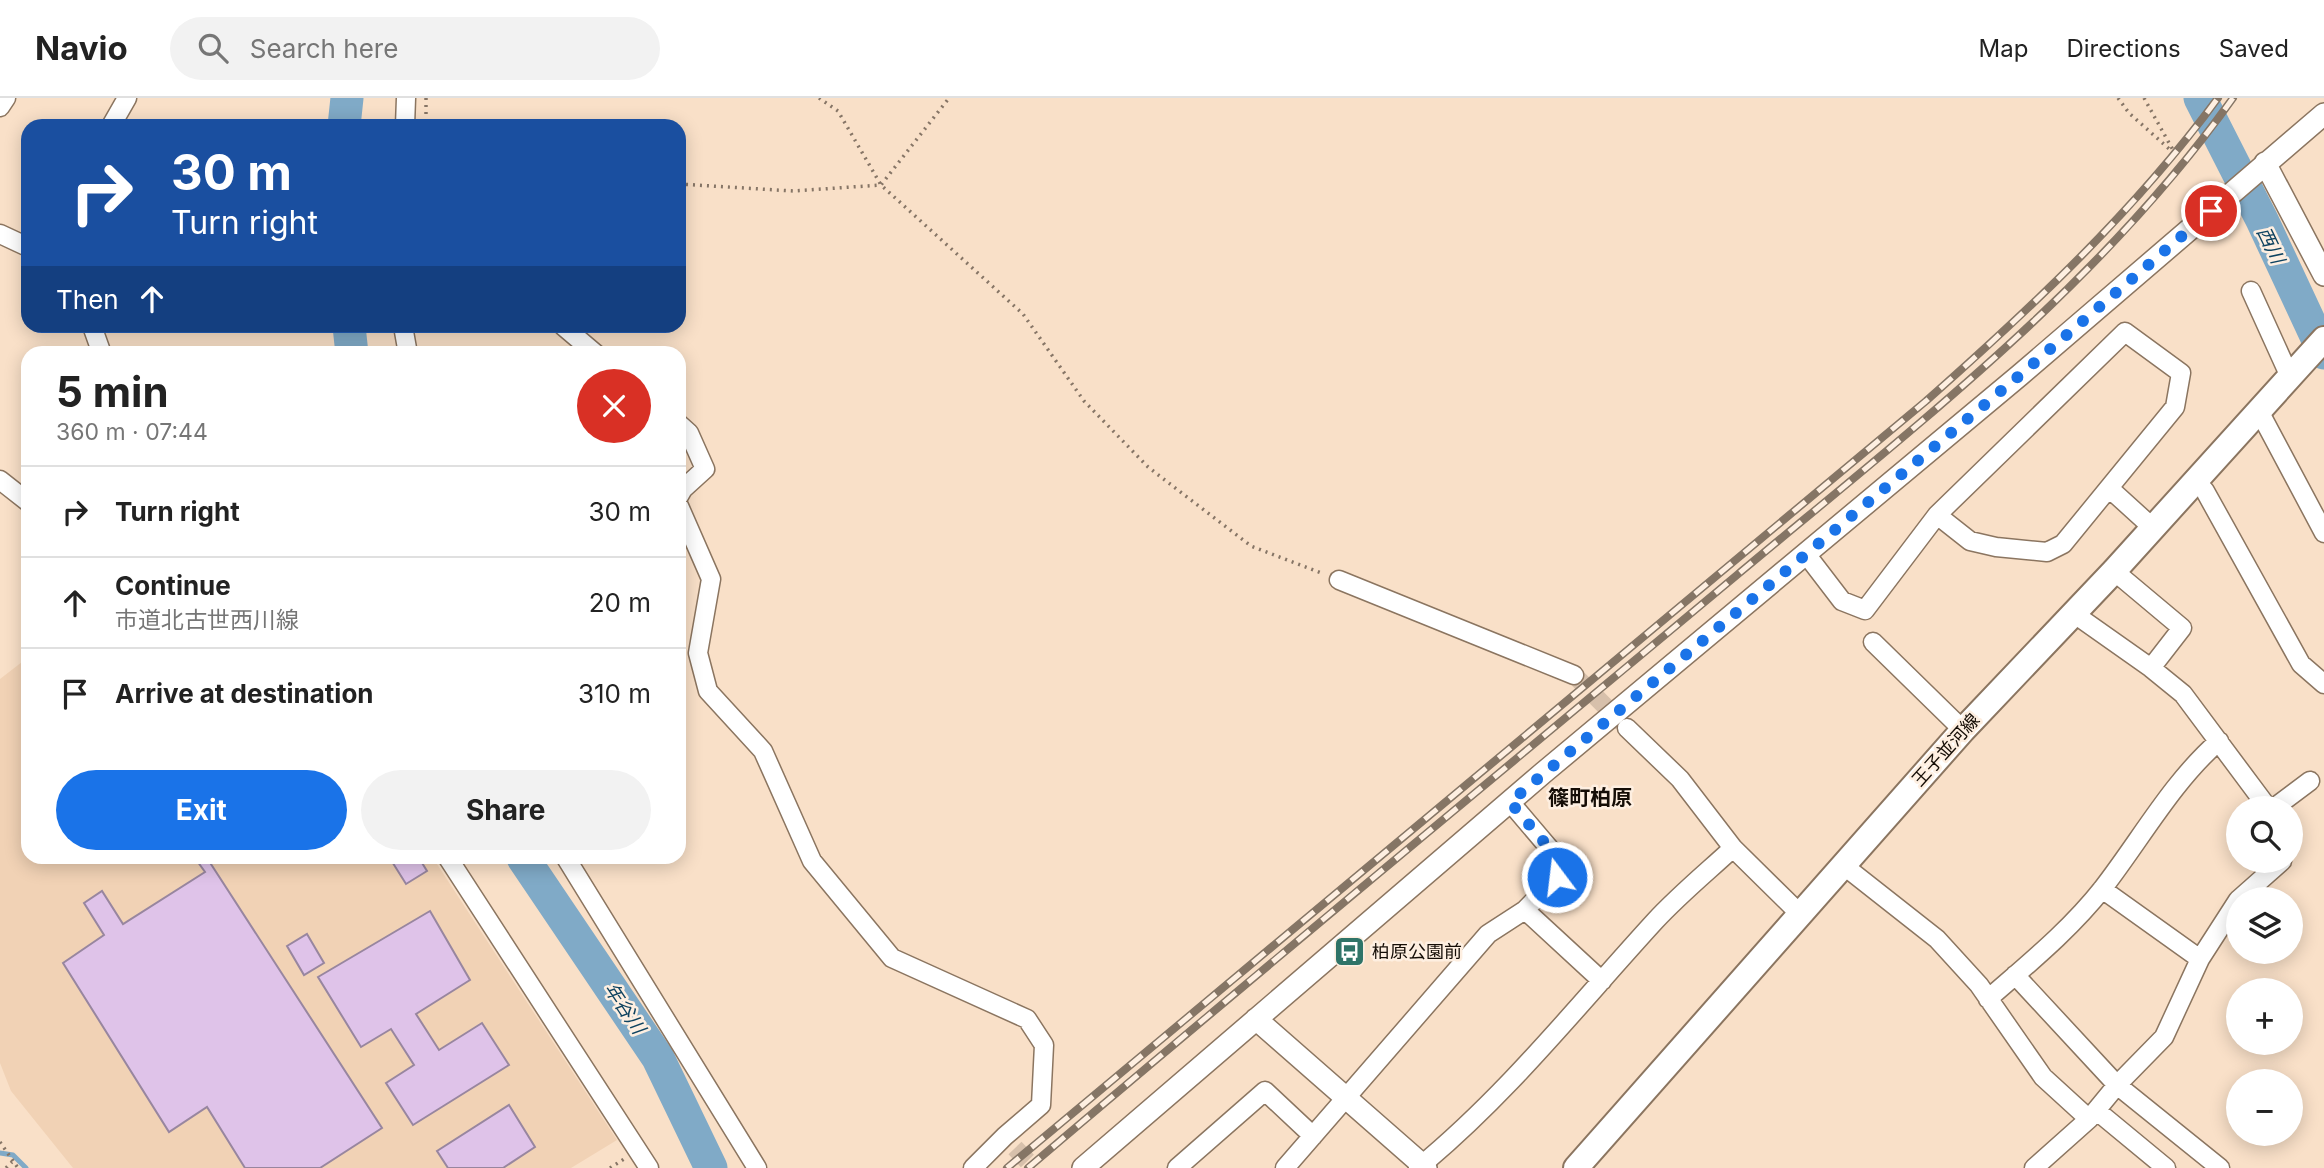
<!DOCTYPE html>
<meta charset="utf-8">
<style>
body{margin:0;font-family:Inter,"Noto Sans JP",sans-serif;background:#f2f2f2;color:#222;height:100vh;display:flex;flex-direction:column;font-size:26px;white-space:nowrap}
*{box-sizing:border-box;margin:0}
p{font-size:23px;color:#767676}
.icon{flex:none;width:38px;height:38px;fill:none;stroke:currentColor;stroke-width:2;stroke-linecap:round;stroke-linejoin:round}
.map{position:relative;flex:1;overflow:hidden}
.sheet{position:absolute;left:21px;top:248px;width:665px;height:518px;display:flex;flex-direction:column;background:#fff;border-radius:21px;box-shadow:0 4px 18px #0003}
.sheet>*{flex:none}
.banner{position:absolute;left:21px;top:21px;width:665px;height:214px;border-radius:21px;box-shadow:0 4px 18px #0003;background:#1a4fa0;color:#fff;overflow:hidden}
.tools{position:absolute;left:2226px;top:698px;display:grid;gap:14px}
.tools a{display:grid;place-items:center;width:77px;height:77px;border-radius:50%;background:#fff;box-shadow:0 4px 18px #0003;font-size:35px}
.pin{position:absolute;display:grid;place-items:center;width:60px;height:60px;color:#fff;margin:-30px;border:4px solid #fff;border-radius:50%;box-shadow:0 2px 7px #0007}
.me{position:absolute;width:77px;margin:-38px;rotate:345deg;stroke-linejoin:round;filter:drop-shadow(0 0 5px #0008)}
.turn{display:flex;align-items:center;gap:24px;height:147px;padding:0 35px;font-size:32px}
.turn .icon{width:91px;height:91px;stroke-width:2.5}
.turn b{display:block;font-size:49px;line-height:60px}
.then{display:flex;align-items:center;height:66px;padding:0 35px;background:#0003;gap:14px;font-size:26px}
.round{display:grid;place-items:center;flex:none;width:74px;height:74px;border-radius:37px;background:#f2f2f2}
.headline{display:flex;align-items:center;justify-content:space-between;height:119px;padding:0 35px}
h1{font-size:42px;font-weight:700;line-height:52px}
.action{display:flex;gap:14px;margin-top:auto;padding:14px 35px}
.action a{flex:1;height:80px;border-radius:42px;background:#1a73e8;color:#fff;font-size:28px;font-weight:700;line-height:80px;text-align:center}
.action a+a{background:#f2f2f2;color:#222}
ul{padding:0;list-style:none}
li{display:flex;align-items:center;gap:21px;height:91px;padding:0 35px;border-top:2px solid #e0e0e0}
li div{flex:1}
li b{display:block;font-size:26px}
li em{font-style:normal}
header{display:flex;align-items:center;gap:42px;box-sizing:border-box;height:98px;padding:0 35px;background:#fff;border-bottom:2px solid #e0e0e0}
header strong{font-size:33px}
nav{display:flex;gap:38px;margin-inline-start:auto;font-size:24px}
.search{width:490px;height:63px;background:#f2f2f2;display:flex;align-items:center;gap:18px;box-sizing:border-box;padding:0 24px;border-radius:38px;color:#767676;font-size:26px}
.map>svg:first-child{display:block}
</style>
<header>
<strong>Navio</strong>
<div class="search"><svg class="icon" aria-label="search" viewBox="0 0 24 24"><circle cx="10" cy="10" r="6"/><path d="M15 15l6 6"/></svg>Search here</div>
<nav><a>Map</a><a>Directions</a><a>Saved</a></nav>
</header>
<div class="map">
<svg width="2324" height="1070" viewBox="0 0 2324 1070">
<rect width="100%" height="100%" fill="#f9e0c8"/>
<path fill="#f1d2b5" d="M 28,556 L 28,760 L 433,760 L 617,1042 L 571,1070 L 73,1070 L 11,993 L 0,965 L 0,581 L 22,564 Z"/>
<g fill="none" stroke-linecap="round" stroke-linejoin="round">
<path stroke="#80aac7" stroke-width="5" d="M 0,1055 L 13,1057 L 26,1070"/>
<path stroke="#80aac7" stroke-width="33" d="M 2200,0 L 2262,122 L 2324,255
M 344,28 L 347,0
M 349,228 L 352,256
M 523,760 L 658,960 L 711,1070"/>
</g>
<path fill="#dfc3e9" stroke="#98869f" stroke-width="2" d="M 195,760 L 207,760 L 382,1030 L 320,1070 L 245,1070 L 207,1009 L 169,1034 L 63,865 L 104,837 L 84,805 L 102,793 L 123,826 L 205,774 Z
M 396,760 L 419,760 L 427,773 L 406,786 L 391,762 Z
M 430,813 L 470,882 L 416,916 L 439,952 L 482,925 L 509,967 L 413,1027 L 386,985 L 414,967 L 391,931 L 361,949 L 318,879 Z
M 307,836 L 324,865 L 304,877 L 287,848 Z
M 509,1007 L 535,1049 L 503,1070 L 448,1070 L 437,1053 Z"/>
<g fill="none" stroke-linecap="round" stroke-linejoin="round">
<path stroke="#d7c0ab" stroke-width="18" stroke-dasharray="18 9" stroke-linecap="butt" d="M 1574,577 L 1622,625
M 1015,1050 L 1034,1070"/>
<defs>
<path id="minor" d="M 0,9 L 6,0
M 111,28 L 127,0
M 405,28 L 406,0
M 0,136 L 28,149
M 2251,193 L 2290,279
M 92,228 L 102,256
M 403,228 L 408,256
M 563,228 L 596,256
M 2125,234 L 2181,275 L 2175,309 L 2063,446 L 2047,454 L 1996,449 L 1970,443 L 1937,417 Z
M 2259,313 L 2324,435
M 679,326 L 689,335 L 705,371 L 683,391 L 679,398
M 0,382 L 28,404
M 2196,383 L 2205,393 L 2301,566 L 2324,586
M 2110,391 L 2153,430
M 679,408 L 711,481 L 698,555 L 708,593 L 763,653 L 812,763 L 892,860 L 1027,921 L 1044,947 L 1041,1007 L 1005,1038 L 973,1070
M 1806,456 L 1842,503 L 1865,512 L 1937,417
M 2114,473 L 2182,530 L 2151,570
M 1339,482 L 1574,577
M 2073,515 L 2151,570 L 2183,596 L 2268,710
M 1873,544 L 1963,632
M 1627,630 L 1680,681 L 1733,750 L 1800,816
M 2274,710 L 2310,683
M 448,760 L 649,1070
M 566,760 L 757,1070
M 1843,767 L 1937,841 L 1979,887 L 2043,979 L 2089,1021
M 2102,791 L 2200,861
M 2238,802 L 2282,763
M 1525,812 L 1602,883
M 2015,877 L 2117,987 L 2220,1070
M 1988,901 C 2028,866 2070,832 2103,790 C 2141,741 2172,684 2219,643
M 2097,1013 L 2166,1070
M 1177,1070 L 1265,993 L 1313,1038
M 1285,1070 L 1488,836 L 1525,812 L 1557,779 L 1561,764 L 1510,704
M 1418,1070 C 1507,997 1578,907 1655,823 C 1679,797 1707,774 1733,750
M 2034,1070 L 2089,1021 L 2117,987 L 2164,939 L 2200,861 L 2238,802"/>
<path id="tertiary" d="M 2265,65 L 2324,177
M 1256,921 L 1426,1070
M 1083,1070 L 1543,675 L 2020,277 L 2324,16"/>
<path id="secondary" d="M 1576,1070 L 1963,632 L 2114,473 L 2324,241"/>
</defs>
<use href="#minor" stroke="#8b7560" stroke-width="21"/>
<use href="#tertiary" stroke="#8b7560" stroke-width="24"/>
<use href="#secondary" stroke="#8b7560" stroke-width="28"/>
<path stroke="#867566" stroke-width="3.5" stroke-dasharray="2 5" stroke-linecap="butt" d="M 426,0 L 426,28
M 819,0 L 838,13 L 881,87 L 1023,216 L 1084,303 L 1148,369 L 1251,448 L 1324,476
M 2118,0 L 2129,15 L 2176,57
M 2144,0 L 2173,52
M 679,86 L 793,93 L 881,87 L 949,0
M 0,1044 L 18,1070
M 6,1070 L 12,1064
M 610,1070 L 624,1061"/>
<use href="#minor" stroke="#fff" stroke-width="18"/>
<use href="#tertiary" stroke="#fff" stroke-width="21"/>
<use href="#secondary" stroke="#fff" stroke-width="24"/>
<defs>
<path id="rail" d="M 1007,1070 L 1926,303 C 2031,210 2134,114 2218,0
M 1028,1070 C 1263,870 1501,674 1737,477 C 1913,330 2099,188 2233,0"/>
</defs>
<use href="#rail" stroke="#857565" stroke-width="8"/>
<use href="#rail" stroke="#feefe1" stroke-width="5" stroke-dasharray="16" stroke-linecap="butt"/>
</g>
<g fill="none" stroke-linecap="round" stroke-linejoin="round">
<path stroke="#1a73e8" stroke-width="12" stroke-dasharray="0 21.6" d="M 1557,779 L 1561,764 L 1510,704 L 2020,277 L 2211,113"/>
</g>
<defs>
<symbol id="bus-square" viewBox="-11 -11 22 22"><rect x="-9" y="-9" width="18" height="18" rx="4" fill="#2f7468" stroke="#feefe1"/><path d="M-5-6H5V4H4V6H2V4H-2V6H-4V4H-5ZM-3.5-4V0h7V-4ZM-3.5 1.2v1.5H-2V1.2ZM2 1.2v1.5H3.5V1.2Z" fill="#fff"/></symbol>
</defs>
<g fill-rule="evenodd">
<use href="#bus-square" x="1332" y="836" width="35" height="35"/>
</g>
<g text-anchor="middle" stroke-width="5" stroke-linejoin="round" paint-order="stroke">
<g font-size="18" fill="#150d06" stroke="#feefe1">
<text transform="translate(1946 652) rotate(-48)" y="6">王子並河線</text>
</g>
<g font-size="18" fill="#150d06" stroke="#feefe1" text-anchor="start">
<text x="1372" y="860">柏原公園前</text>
</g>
<g font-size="19" font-style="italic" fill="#0f4360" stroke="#feefe1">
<text transform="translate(2271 147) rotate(64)" y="7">西川</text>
<text transform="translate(625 910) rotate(56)" y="7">年谷川</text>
</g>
<g font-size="21" font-weight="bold" fill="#150d06" stroke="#feefe1">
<text x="1590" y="707">篠町柏原</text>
</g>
</g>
</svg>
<div class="tools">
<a><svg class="icon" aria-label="search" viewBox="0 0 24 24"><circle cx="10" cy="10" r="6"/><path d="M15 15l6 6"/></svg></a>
<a><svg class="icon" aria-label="layers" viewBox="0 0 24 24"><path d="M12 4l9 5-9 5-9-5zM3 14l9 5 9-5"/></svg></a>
<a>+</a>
<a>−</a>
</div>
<div class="pin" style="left:2211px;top:113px;background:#d93025"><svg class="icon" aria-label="arrive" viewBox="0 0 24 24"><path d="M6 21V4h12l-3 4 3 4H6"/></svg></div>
<svg class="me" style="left:1557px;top:779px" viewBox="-20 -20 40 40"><circle r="17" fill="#1a73e8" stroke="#fff" stroke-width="3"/><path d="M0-11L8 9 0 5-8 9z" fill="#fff"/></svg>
<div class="banner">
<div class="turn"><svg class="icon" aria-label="right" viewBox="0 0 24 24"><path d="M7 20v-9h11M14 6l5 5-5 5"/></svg><div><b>30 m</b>Turn right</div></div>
<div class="then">Then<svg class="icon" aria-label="ahead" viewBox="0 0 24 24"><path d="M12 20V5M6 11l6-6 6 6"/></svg></div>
</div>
<section class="sheet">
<div class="headline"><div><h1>5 min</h1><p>360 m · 07:44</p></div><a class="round" style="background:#d93025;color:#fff"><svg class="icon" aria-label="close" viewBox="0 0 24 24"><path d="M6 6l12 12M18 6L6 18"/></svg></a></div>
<ul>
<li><svg class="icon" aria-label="right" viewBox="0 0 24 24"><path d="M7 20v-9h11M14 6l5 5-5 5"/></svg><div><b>Turn right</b></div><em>30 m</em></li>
<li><svg class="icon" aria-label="ahead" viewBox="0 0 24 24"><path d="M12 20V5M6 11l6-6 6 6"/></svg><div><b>Continue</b><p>市道北古世西川線</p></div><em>20 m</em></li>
<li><svg class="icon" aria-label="arrive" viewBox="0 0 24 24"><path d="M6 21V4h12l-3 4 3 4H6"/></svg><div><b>Arrive at destination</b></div><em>310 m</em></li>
</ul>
<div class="action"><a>Exit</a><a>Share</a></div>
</section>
</div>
